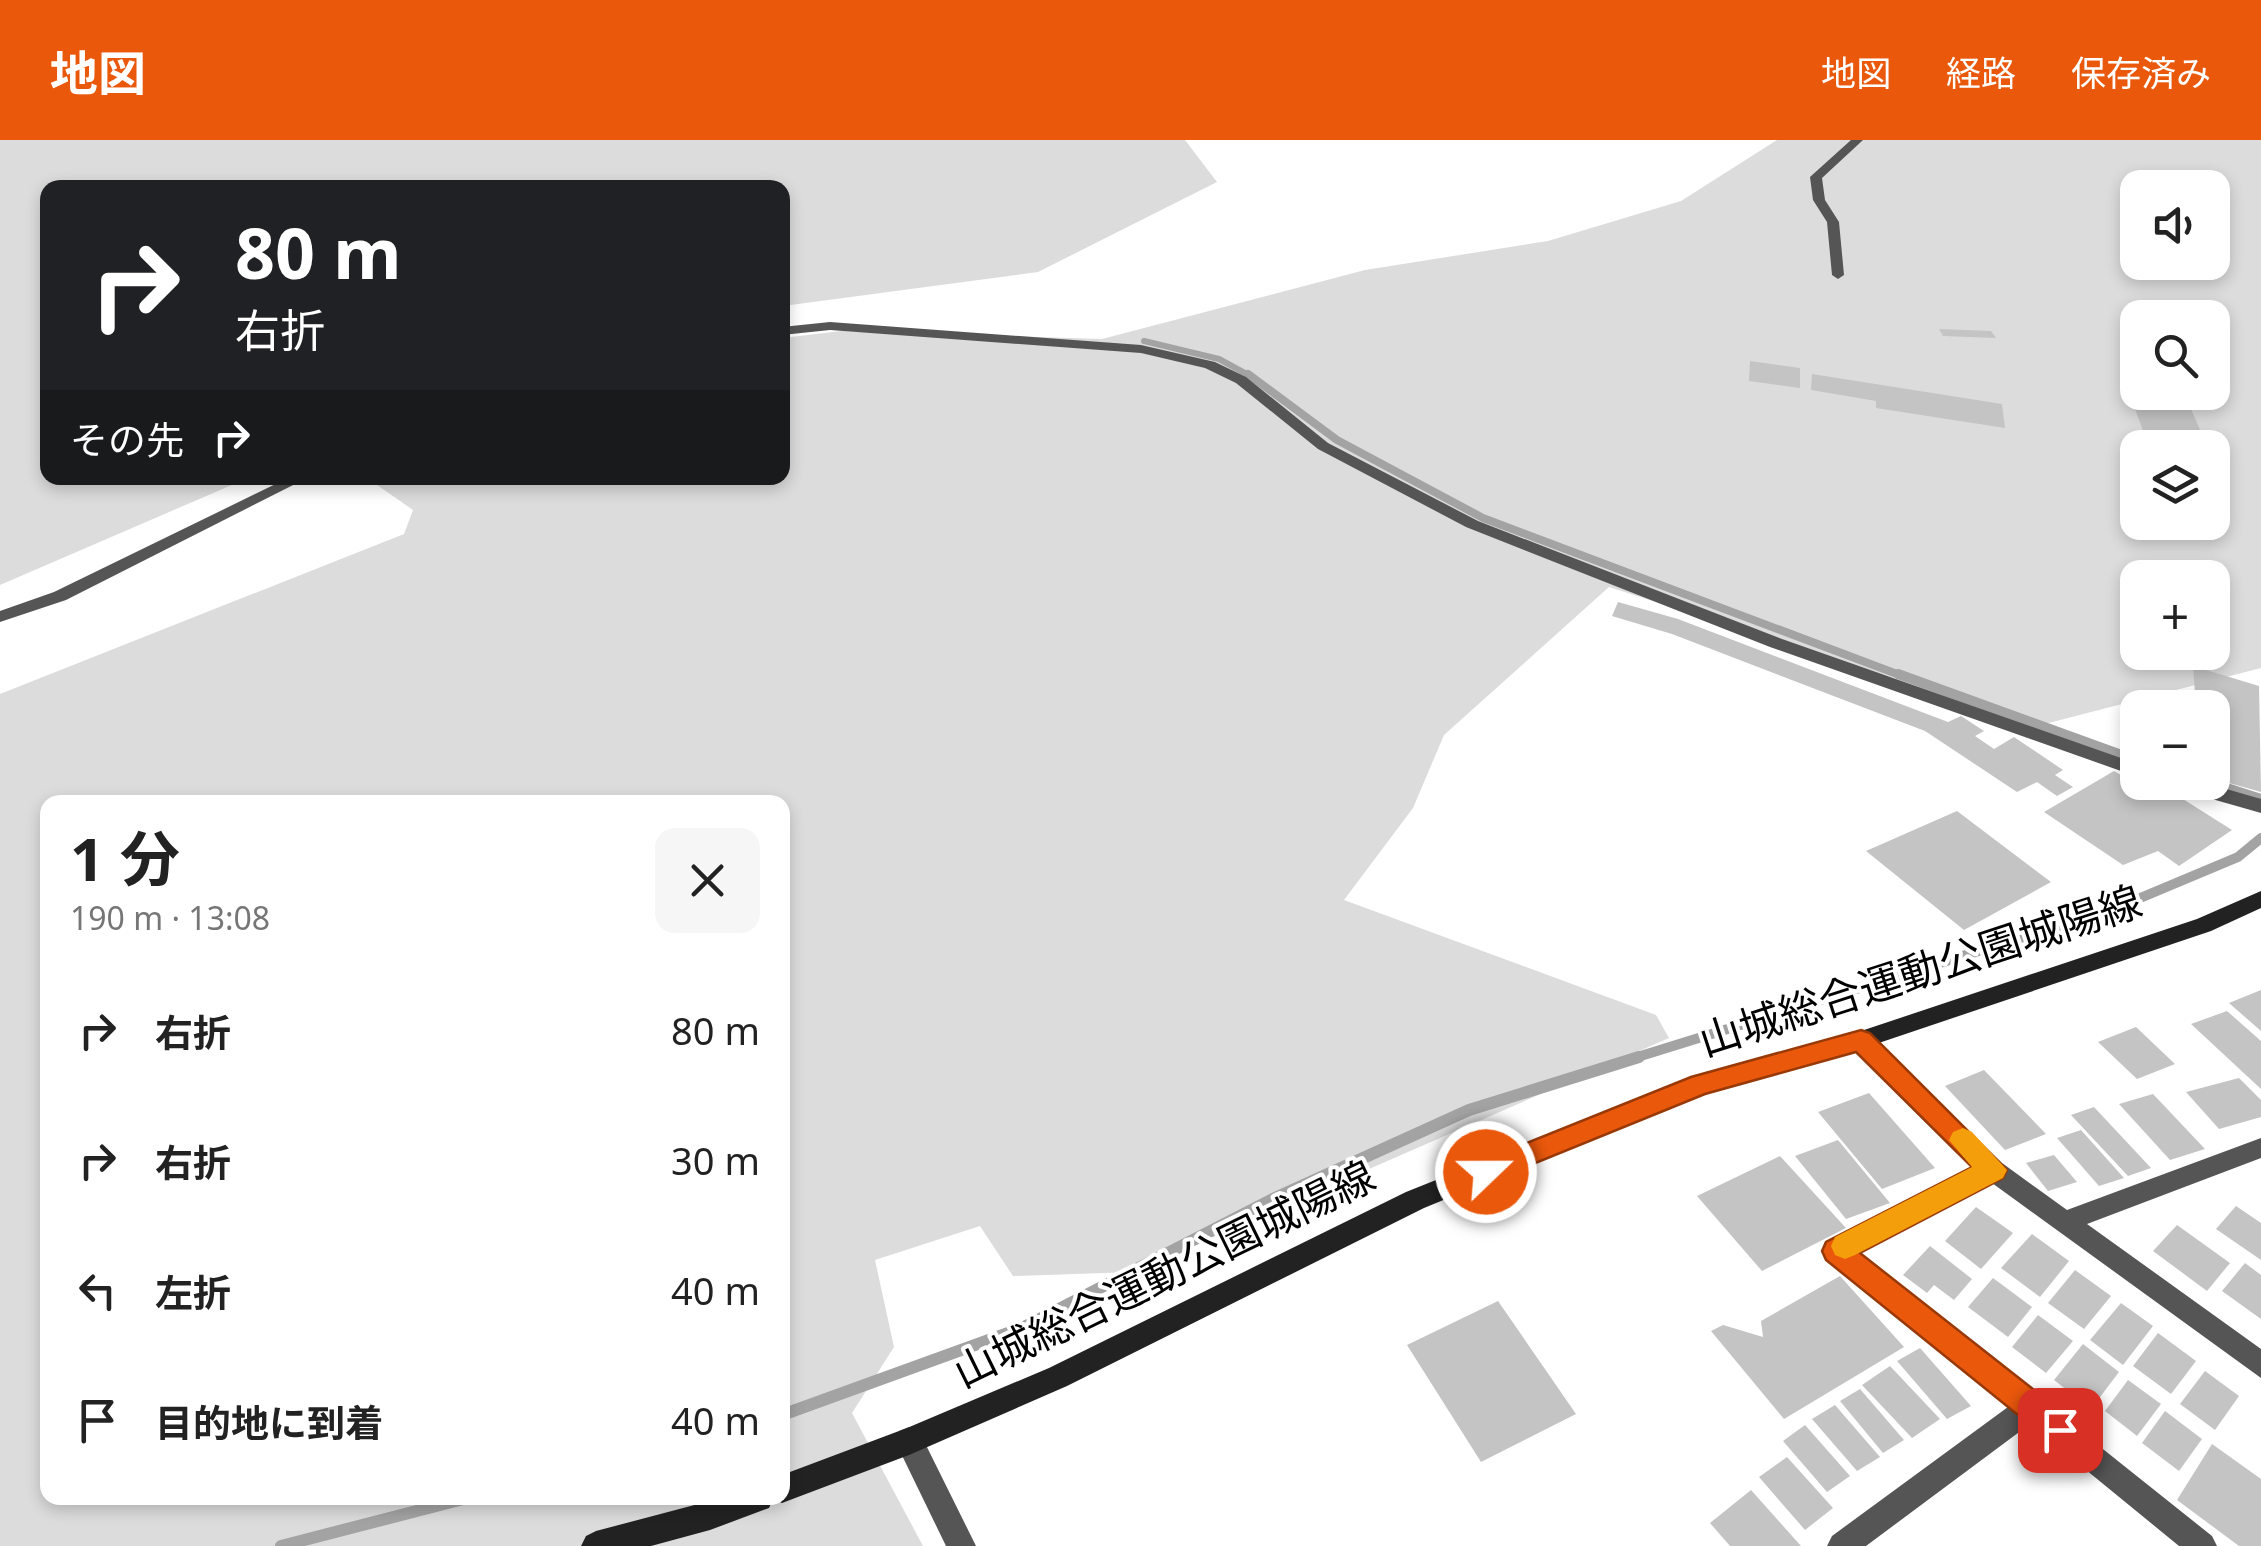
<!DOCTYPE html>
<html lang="ja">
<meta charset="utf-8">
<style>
body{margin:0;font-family:"Noto Sans","Noto Sans JP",sans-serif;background:#f6f6f6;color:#222;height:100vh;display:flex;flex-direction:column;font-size:38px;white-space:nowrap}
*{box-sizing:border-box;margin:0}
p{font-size:32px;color:#767676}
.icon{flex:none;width:55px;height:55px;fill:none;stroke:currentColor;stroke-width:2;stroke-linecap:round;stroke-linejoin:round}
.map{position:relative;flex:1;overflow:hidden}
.side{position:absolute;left:40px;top:655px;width:750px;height:710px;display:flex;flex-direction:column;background:#fff;border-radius:20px;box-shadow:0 5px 15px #0003}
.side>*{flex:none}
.top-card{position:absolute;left:40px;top:40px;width:750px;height:305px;border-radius:20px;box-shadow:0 5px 15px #0003;background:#202124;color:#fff;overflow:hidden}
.controls{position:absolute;left:2120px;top:30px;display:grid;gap:20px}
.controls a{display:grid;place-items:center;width:110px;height:110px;border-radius:20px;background:#fff;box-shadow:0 5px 15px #0003;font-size:50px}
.pin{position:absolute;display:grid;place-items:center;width:85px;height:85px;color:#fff;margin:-42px;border-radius:20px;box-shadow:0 5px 15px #0006}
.me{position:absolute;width:110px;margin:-55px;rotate:68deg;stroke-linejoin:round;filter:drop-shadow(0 0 8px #0008)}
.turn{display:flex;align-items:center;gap:35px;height:210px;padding:0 30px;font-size:45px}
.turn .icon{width:130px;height:130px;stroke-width:2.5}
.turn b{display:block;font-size:70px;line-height:85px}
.then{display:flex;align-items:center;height:95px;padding:0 30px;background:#0003;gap:20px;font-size:38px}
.round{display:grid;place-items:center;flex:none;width:105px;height:105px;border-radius:20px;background:#f6f6f6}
.overview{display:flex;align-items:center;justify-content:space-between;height:170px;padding:0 30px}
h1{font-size:60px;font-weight:700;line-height:75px}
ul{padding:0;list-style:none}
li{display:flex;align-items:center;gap:30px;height:130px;padding:0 30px}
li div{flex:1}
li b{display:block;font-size:38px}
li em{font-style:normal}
header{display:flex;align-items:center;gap:60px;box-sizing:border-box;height:140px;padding:0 50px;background:#ea580c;color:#fff}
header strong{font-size:48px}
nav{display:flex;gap:55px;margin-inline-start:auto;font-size:35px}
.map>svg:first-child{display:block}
</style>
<header>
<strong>地図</strong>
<nav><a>地図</a><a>経路</a><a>保存済み</a></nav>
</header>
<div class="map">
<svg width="2261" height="1406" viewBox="0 0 2261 1406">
<rect width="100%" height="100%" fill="#fff"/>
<path fill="#dcdcdc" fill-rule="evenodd" d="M 0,0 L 1185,0 L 1217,42 L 1038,132 L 783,166 L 782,48 L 48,48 L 48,338 L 248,338 L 0,445 Z
M 1777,0 L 2261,0 L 2261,528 L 2041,585 L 1609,447 L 1444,595 L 1413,668 L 1344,760 L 1656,875 L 1669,898 L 1133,1132 L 1013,1136 L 980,1086 L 875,1120 L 894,1207 L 852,1273 L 923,1406 L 0,1406 L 0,554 L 404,394 L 413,370 L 377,345 L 381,338 L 782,338 L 783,198 L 841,191 L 1102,199 L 1365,130 L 1548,101 L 1681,61 ZM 2138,48 L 2212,48 L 2212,122 L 2138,122 ZM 2138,178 L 2212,178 L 2212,252 L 2138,252 ZM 2138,308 L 2212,308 L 2212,382 L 2138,382 ZM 2138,438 L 2212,438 L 2212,512 L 2138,512 ZM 48,662 L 782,662 L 782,1358 L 48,1358 Z"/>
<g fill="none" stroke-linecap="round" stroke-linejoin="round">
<path stroke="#a3a3a3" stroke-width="6" d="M 1144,201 L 1219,219 L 1252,237"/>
<path stroke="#a3a3a3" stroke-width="8" d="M 1248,234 L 1337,300 L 1483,378 L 1905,537"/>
<path stroke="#a3a3a3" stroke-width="10" d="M 1898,534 L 2138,621
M 2208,642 L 2261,659
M 1631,919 L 2114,769 L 2238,717 L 2261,698"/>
<path stroke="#a3a3a3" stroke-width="12" d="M 782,1275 L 1022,1188 L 1275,1058 L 1469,970 L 1639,917
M 281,1406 L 467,1358"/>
</g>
<path fill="#c4c4c4" d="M 1939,189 L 1991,191 L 1996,198 L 1943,196 Z
M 1750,221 L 1800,228 L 1800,248 L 1749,241 Z
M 1812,234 L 2002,264 L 2005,288 L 1876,268 L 1876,261 L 1811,250 Z
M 2127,242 L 2138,243 L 2138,252 L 2164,252 L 2167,261 L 2132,257 Z
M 2132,261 L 2191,269 L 2208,308 L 2148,304 Z
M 1618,462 L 1678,479 L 1948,582 L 1961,576 L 1984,591 L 1975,596 L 1994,609 L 2014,597 L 2063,630 L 2055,635 L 2073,647 L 2057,656 L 2037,642 L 2017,652 L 1925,591 L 1672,494 L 1612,476 Z
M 2193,526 L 2259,546 L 2261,652 L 2229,643 L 2228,624 L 2212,621 L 2212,568 L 2196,568 Z
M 2114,631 L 2133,642 L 2156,642 L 2232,690 L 2179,726 L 2158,711 L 2123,725 L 2044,672 Z
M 1957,671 L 2051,742 L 1964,790 L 1866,711 Z
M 2261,850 L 2261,891 L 2229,863 Z
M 2227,871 L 2261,901 L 2261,949 L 2191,884 Z
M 2136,887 L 2175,924 L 2137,939 L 2098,902 Z
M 1984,930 L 2046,994 L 2005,1010 L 1945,946 Z
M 2239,938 L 2261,960 L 2261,977 L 2219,989 L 2186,952 Z
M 1869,953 L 1935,1028 L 1882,1049 L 1818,972 Z
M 2153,954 L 2205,1009 L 2170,1020 L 2119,964 Z
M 2094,967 L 2151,1028 L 2128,1036 L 2071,975 Z
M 2081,990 L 2124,1038 L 2099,1046 L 2057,998 Z
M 1838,1000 L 1890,1063 L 1846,1079 L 1795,1016 Z
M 2054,1015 L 2077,1042 L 2048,1051 L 2026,1023 Z
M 1780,1016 L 1846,1088 L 1762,1131 L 1697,1056 Z
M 2236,1066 L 2261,1083 L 2261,1120 L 2216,1089 Z
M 1976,1067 L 2013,1093 L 1981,1129 L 1945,1101 Z
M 2177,1085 L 2230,1123 L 2207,1151 L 2153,1111 Z
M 2032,1094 L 2069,1121 L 2040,1157 L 2001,1128 Z
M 1930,1106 L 1972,1139 L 1954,1160 L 1934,1145 L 1927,1153 L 1903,1135 Z
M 2245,1123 L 2261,1135 L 2261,1179 L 2222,1151 Z
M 2075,1130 L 2111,1156 L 2084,1189 L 2048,1163 Z
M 1840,1136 L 1904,1207 L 1784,1279 L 1711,1191 L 1723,1185 L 1763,1197 L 1761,1181 Z
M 1993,1138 L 2032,1167 L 2008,1197 L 1968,1167 Z
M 1498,1161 L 1576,1274 L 1481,1322 L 1407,1205 Z
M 2121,1163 L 2153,1186 L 2123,1225 L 2090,1200 Z
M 2038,1175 L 2073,1201 L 2046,1233 L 2012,1207 Z
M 2158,1193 L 2196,1221 L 2171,1254 L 2133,1226 Z
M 2083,1204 L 2119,1232 L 2091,1269 L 2054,1240 Z
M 1920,1208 L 1971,1266 L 1947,1279 L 1897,1221 Z
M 1890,1226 L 1940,1279 L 1912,1298 L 1862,1245 Z
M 2205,1231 L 2239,1256 L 2215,1290 L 2180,1264 Z
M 2128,1240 L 2161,1264 L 2137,1296 L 2105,1271 Z
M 1860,1249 L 1904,1300 L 1883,1313 L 1840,1261 Z
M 1835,1265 L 1880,1317 L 1857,1331 L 1812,1279 Z
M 2165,1271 L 2202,1299 L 2179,1331 L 2142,1303 Z
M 1805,1285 L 1850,1336 L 1827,1352 L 1783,1301 Z
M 2212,1304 L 2261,1339 L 2261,1406 L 2239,1406 L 2177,1360 Z
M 1787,1317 L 1833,1368 L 1805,1390 L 1759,1337 Z
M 1751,1350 L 1801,1406 L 1730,1406 L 1710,1383 Z"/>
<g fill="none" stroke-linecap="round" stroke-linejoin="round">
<path fill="#555" fill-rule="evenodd" d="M 1851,0 L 1863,0 L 1822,38 L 1825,60 L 1839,82 L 1844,135 L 1838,139 L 1832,135 L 1827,82 L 1813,60 L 1810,37 Z
M 830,182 L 1141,205 L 1215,222 L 1246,237 L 1328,303 L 1478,381 L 1782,499 L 2138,624 L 2138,637 L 1770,507 L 1466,387 L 1318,309 L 1236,243 L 1205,228 L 1141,213 L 830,190 L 782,195 L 782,187 Z
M 288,338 L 307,338 L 66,460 L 0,482 L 0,471 L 54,452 Z
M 2168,642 L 2202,642 L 2261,659 L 2261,673 L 2170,647 Z
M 1861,891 L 1869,894 L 2002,1023 L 2067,1070 L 2261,998 L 2261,1018 L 2087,1084 L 2261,1209 L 2261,1238 L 1992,1043 L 1857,1113 L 2212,1396 L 2217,1406 L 2179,1406 L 2030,1284 L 1866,1406 L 1827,1406 L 1832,1396 L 2008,1267 L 1827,1119 L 1823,1111 L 1827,1103 L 1975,1028 L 1853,906 L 1850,900 L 1853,894 Z
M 909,1287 L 919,1291 L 976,1406 L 946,1406 L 895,1301 L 899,1291 Z"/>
<path fill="#222" fill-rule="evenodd" d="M 2261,751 L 2261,768 L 2211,791 L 1861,909 L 1705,952 L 1424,1068 L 1067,1246 L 909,1315 L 782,1363 L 773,1359 L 769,1368 L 710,1390 L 651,1406 L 581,1406 L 586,1396 L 596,1391 L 721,1358 L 782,1358 L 782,1335 L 907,1288 L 1049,1228 L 1406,1052 L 1693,937 L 1861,891 L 2197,779 Z"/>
</g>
<path fill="#ea580c" stroke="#983908" stroke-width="2.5" d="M 1861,890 L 1870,893 L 2007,1030 L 2003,1038 L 1860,1113 L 2071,1279 L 2076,1290 L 2071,1300 L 2060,1305 L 2049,1300 L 1826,1120 L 1822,1111 L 1826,1102 L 1972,1027 L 1856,912 L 1705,954 L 1486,1043 L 1477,1040 L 1473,1032 L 1477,1023 L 1691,937 Z"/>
<path fill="#f59e0b" d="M 1963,988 L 1972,992 L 2007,1030 L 2003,1038 L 1855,1115 L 1845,1119 L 1835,1115 L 1831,1106 L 1835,1097 L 1972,1027 L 1949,1000 L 1953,992 Z"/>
<g text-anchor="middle" stroke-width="8" stroke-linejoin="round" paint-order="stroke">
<g font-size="42" fill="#000" stroke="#fff">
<text transform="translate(1920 831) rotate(-18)" y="15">山城総合運動公園城陽線</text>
<text transform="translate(1164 1134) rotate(-26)" y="15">山城総合運動公園城陽線</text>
</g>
</g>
</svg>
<div class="controls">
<a><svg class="icon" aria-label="sound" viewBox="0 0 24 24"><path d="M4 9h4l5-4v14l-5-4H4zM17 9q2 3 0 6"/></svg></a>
<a><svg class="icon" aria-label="search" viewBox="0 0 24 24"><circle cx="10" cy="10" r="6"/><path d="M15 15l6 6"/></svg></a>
<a><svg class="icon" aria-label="layers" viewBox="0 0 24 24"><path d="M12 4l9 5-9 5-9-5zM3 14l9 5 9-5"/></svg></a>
<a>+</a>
<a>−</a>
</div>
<div class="pin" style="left:2060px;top:1290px;background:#d93025"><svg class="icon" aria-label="arrive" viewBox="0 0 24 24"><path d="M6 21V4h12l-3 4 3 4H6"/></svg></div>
<svg class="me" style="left:1486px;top:1032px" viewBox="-20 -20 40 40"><circle r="17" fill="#ea580c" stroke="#fff" stroke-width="3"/><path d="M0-11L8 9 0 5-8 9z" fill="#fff"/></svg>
<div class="top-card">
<div class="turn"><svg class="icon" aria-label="right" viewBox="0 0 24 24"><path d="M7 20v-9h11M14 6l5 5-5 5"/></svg><div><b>80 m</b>右折</div></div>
<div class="then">その先<svg class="icon" aria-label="right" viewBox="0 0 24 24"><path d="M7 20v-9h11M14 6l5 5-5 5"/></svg></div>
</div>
<section class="side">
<div class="overview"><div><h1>1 分</h1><p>190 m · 13:08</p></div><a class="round"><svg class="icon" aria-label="close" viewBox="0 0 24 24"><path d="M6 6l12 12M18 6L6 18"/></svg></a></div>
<ul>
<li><svg class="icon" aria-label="right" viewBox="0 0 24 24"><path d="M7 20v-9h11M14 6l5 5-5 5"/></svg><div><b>右折</b></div><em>80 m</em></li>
<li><svg class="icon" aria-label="right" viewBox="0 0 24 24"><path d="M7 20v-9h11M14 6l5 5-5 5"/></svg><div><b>右折</b></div><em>30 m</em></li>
<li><svg class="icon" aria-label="left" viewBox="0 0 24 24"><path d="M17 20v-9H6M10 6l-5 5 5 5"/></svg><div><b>左折</b></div><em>40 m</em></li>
<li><svg class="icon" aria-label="arrive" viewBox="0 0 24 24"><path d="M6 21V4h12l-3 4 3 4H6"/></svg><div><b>目的地に到着</b></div><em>40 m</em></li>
</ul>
</section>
</div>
